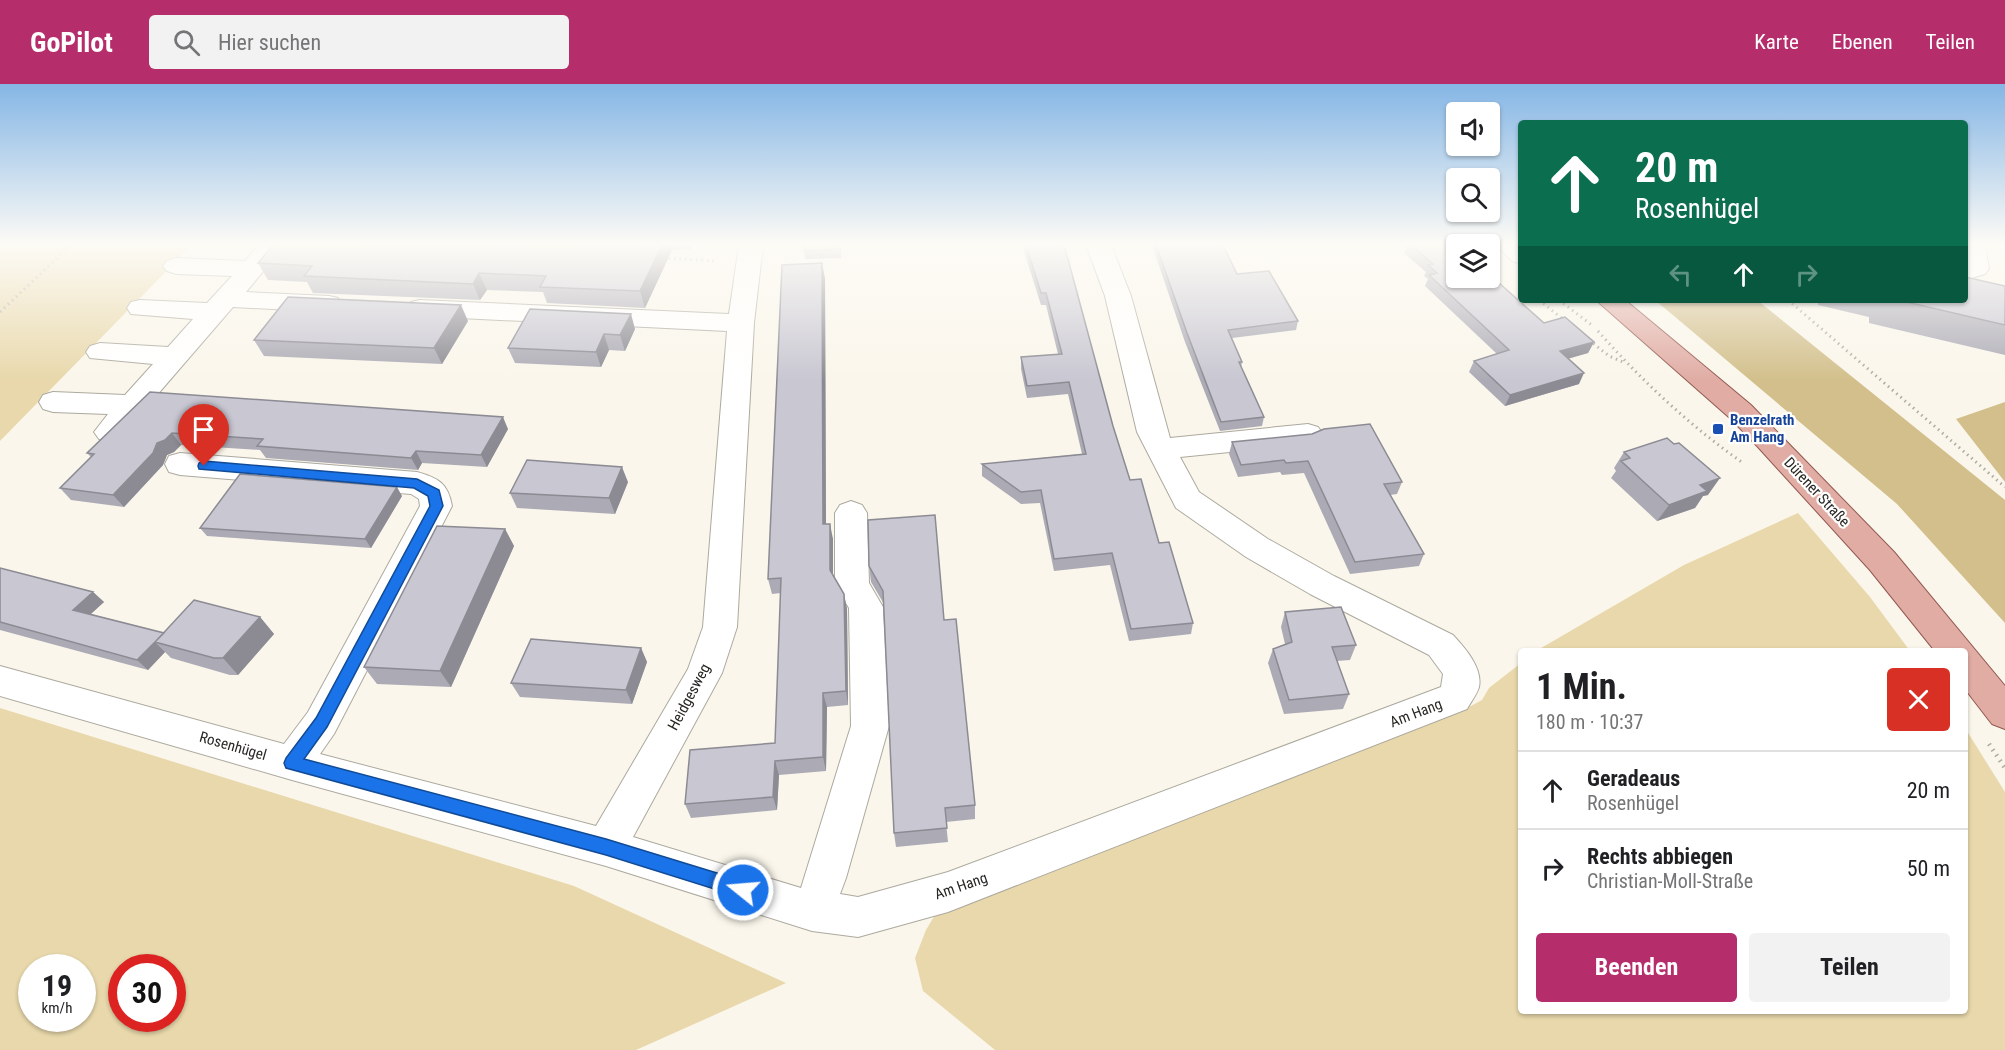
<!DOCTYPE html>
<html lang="de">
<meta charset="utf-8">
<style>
body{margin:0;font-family:"Roboto Condensed",sans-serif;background:#f2f2f2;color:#202124;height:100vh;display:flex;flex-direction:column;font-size:22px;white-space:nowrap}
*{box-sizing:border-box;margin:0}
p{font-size:20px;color:#757577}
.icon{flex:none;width:33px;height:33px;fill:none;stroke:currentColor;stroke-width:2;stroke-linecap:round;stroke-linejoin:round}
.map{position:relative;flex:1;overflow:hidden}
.details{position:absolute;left:1518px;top:564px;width:450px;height:366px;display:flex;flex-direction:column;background:#fff;border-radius:6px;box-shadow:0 2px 4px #0004}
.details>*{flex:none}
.guide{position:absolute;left:1518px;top:36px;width:450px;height:183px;border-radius:6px;box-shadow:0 2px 4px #0004;background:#0b6e4f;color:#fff;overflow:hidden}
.buttons{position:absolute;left:1446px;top:18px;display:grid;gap:12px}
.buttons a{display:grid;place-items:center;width:54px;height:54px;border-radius:6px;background:#fff;box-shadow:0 2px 4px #0004;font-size:30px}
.speed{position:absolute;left:18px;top:870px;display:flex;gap:12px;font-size:30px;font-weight:700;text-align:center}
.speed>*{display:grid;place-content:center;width:78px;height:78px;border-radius:50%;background:#fff;box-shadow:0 2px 4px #0004;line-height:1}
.speed small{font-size:15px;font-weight:400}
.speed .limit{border:9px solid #d22;background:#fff;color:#111}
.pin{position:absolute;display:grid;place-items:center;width:51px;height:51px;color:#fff;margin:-62px -26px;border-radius:50% 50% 50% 0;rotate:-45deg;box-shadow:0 0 6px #0007}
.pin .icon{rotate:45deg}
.me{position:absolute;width:66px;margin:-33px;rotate:287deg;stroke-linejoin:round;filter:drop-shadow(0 0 4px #0008)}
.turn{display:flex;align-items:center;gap:21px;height:126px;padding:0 18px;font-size:27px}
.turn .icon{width:78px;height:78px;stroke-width:2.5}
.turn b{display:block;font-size:42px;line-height:51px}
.lanes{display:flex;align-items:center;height:57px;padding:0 18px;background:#0003;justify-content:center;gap:30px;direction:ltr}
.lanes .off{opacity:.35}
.round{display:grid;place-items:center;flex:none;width:63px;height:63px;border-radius:6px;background:#f2f2f2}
.head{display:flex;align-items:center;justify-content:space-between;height:102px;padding:0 18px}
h1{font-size:36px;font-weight:700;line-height:45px}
.primary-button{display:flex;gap:12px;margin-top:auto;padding:12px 18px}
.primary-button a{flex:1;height:69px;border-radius:6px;background:#b62d6b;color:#fff;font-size:24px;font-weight:700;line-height:69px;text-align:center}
.primary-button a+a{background:#f2f2f2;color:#202124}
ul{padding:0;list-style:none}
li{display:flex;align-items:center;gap:18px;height:78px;padding:0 18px;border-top:2px solid #e0e0e0}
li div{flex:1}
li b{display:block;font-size:22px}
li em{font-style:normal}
header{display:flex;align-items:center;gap:36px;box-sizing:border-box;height:84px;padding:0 30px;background:#b62d6b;color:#fff}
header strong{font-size:28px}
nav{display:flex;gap:33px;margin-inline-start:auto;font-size:21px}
.search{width:420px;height:54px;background:#f2f2f2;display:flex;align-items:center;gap:15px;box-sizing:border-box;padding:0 21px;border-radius:6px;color:#757577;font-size:22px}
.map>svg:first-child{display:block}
</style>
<header>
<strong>GoPilot</strong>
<div class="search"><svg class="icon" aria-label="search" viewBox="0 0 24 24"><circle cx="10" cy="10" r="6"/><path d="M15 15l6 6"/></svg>Hier suchen</div>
<nav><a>Karte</a><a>Ebenen</a><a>Teilen</a></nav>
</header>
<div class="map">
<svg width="2005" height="966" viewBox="0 0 2005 966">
<rect width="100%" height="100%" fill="#faf6eb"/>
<path fill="#e8d8ab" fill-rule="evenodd" d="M 0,161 L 192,161 L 0,357 Z
M 1798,429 L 1870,513 L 1910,567 L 1536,567 L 1684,481 Z
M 1521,579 L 1521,927 L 1965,927 L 1965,644 L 2005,708 L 2005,966 L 995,966 L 923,907 L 915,874 L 926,846 L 938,826 L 1471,622 L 1482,616 L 1489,604 Z
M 0,624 L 574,802 L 786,899 L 636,966 L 0,966 ZM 32,884 L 82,884 L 82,934 L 32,934 ZM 122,884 L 172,884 L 172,934 L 122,934 Z"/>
<path fill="#d2bf8b" d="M 1655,216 L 1757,216 L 2005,416 L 2005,539 L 1897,420 Z
M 2005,318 L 2005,398 L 1956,335 Z"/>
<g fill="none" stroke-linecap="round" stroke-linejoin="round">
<defs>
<path id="minor" d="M 259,161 L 285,161 L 246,208 L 329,212 L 338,214 L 342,220 L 338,226 L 329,228 L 233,223 L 119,355 L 109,358 L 99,355 L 94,348 L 108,330 L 53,328 L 43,325 L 39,318 L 43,311 L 53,308 L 125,311 L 153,280 L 90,274 L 86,268 L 90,262 L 100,259 L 168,263 L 193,235 L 131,230 L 127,224 L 131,218 L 140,216 L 207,219 L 232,192 L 176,190 L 167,187 L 163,182 L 167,177 L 176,174 L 245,177 Z
M 739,161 L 763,161 L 754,239 L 737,543 L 722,589 L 633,753 L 801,804 L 851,642 L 849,524 L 835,501 L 835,429 L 840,421 L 851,417 L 862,421 L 867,429 L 869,499 L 883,523 L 889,642 L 846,794 L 840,810 L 858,813 L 948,788 L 1441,603 L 1443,590 L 1429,571 L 1310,510 L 1246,473 L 1176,424 L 1137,348 L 1105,212 L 1086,161 L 1111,161 L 1131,212 L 1170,354 L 1308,340 L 1318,343 L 1323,350 L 1318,357 L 1308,360 L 1180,373 L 1199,408 L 1268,455 L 1334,492 L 1453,551 C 1465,564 1483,584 1479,603 C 1477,610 1471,618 1467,625 L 948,828 L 858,853 L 812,847 L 606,782 L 292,696 L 0,612 L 0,582 L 284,660 L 308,628 L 420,422 L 419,415 L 411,410 L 180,391 L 169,388 L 165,380 L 169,372 L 180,369 L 417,388 C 438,394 448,399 452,422 L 334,650 L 320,670 L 596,742 L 688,585 L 703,543 L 727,247 L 420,232 L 411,230 L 407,224 L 411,218 L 420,216 L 729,230 Z
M 1496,161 L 1521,161 L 1521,180 L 1512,177 Z
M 1965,161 L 1985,161 L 1989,185 L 1985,190 L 1965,196 Z"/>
<path id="major" d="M 1596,216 L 1625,216 L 1751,321 L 1894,468 L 2005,602 L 2005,645 L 1992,640 L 1965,605 L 1965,567 L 1935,567 L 1870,486 L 1758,363 L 1731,335 Z"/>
</defs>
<use href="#minor" stroke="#aca99e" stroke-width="2"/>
<use href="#major" stroke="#93594f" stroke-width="2"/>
<path stroke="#aeaca3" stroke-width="3" stroke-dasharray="1.5 4" stroke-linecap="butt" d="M 663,174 L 718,177
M 1539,216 L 1564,236
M 1559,216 L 1593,242
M 1788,216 L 2005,403
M 0,228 L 71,161
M 1598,247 C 1642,297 1689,341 1743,379
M 1589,256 L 1609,272 L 1623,278"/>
<path stroke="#aeaca3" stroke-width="4.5" stroke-dasharray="1.5 5" stroke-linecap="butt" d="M 1989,660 L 2005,684"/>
<use href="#minor" fill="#fff" fill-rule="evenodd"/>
<use href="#major" fill="#e0aca4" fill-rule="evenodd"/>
</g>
<path fill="#acabb5" d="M 635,161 L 692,161 L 691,165 L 672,166 L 645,224 L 547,219 L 543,208 L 487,206 L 480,216 L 313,209 L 307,198 L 268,196 L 258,179 L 635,162 Z
M 804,161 L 841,161 L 841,174 L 805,175 Z
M 1022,161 L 1060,161 L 1113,342 L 1130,396 L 1159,459 L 1193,539 L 1191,550 L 1129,557 L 1110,481 L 1054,487 L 1040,419 L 1021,420 L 982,392 L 982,380 L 1082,370 L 1068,310 L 1027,314 L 1021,285 L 1021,273 L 1058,270 L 1046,221 L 1041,221 Z
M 1152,161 L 1223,161 L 1237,190 L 1298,237 L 1296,246 L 1232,254 L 1242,278 L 1241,283 L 1264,333 L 1262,342 L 1220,347 L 1185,258 Z
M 1407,161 L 1455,161 L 1544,239 L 1594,258 L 1588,269 L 1568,275 L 1579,300 L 1505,322 L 1469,288 L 1474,277 L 1497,270 L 1425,202 L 1428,195 L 1424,192 L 1426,188 L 1404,169 Z
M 825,194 L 826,440 L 833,455 L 833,491 L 844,510 L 847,525 L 848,621 L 827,623 L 826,687 L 779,691 L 777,726 L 691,734 L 685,720 L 775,659 L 781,509 L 772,510 L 768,495 Z
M 2005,202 L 2005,271 L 1869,239 L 1869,233 L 1818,221 L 1818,216 L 1965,216 Z
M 468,237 L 442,280 L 264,272 L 254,256 Z
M 635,245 L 625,267 L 609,266 L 601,283 L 515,279 L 508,264 Z
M 150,308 L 508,345 L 487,383 L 422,379 L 418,386 L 266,374 L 260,366 L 181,361 L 174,368 L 167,371 L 163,381 L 124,423 L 71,416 L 60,404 L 91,373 L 87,369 Z
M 1232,358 L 1402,398 L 1397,410 L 1390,411 L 1424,470 L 1419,482 L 1350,490 L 1304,389 L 1282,391 L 1280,388 L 1238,393 L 1229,370 Z
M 1624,368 L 1708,411 L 1703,412 L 1695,424 L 1657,437 L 1611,394 L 1616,387 L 1614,384 Z
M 628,398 L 615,430 L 517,424 L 510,409 Z
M 402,412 L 371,464 L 207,452 L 200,444 Z
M 505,445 L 514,462 L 451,603 L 377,600 L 364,583 Z
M 869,482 L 944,536 L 975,721 L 975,735 L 946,738 L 948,758 L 896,763 L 894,749 L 884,520 L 871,498 Z
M 0,484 L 93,508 L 104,518 L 91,530 L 164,549 L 260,533 L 274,550 L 238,591 L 230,591 L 171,574 L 165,568 L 148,586 L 0,546 Z
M 1285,528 L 1356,561 L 1350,576 L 1337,577 L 1349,610 L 1343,625 L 1284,630 L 1268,579 L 1273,565 L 1285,560 L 1281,543 Z
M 641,564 L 647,578 L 632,620 L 520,613 L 511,599 Z"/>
<path fill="#8c8b93" d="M 662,161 L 670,161 L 672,166 L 645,224 L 640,207 Z
M 822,179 L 825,194 L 826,456 L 823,440 Z
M 479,189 L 487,206 L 480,216 L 473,200 Z
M 461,221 L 468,237 L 442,280 L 434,264 Z
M 631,230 L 635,245 L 625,267 L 620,251 Z
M 604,250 L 609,266 L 601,283 L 596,268 Z
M 1594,258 L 1588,269 L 1555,278 L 1560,267 Z
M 1584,289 L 1579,300 L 1505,322 L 1510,311 Z
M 503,333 L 508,345 L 487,383 L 481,371 Z
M 172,349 L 181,361 L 174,368 L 167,371 L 163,381 L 124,423 L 113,411 L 157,359 Z
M 416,367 L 422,379 L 418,386 L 411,374 Z
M 622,383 L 628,398 L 615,430 L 609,414 Z
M 1720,394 L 1708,411 L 1703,412 L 1695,424 L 1657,437 L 1669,421 L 1700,401 Z
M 397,403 L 402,412 L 371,464 L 365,455 Z
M 830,440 L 833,455 L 833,501 L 830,486 Z
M 505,445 L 514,462 L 451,603 L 440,587 Z
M 93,508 L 104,518 L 84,536 L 73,526 Z
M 844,510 L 847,525 L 848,621 L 846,607 Z
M 260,533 L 274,550 L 238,591 L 223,574 Z
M 155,558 L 165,568 L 148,586 L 137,576 Z
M 641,564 L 647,578 L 632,620 L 626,606 Z
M 823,609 L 827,623 L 826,687 L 823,673 Z
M 775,677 L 779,691 L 777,726 L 773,713 Z"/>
<path fill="#c8c7d2" stroke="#8c8b93" stroke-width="1.5" d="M 273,161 L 635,162 L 635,161 L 662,161 L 640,207 L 540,203 L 546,192 L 479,189 L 473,200 L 304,192 L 312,182 L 258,179 Z
M 804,161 L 839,161 L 839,165 L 804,167 Z
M 1026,161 L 1060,161 L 1061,164 L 1065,164 L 1113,342 L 1130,396 L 1141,395 L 1159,459 L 1169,458 L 1193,539 L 1131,545 L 1112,469 L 1054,475 L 1041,406 L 1021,408 L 982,380 L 1086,370 L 1069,298 L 1027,302 L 1021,273 L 1062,270 L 1046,209 L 1041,209 Z
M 1156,161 L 1223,161 L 1237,190 L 1269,187 L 1298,237 L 1228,246 L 1242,278 L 1239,278 L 1264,333 L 1221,338 L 1187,249 Z
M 1411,161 L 1455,161 L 1456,163 L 1456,194 L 1490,194 L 1490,191 L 1544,239 L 1565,233 L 1594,258 L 1560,267 L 1584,289 L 1510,311 L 1474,277 L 1509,266 L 1429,191 L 1437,189 L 1428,181 L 1433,180 Z
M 822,179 L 823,440 L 830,440 L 830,486 L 844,510 L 846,607 L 823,609 L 823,673 L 775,677 L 773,713 L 685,720 L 690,666 L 775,659 L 781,494 L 768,495 L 782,181 Z
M 1965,193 L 2005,202 L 2005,241 L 1898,216 L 1965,216 Z
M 288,213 L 461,221 L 434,264 L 254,256 Z
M 530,225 L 631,230 L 620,251 L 604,250 L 596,268 L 508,264 Z
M 150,308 L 503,333 L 481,371 L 416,367 L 411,374 L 257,362 L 263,355 L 172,349 L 165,356 L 157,359 L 153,369 L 113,411 L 60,404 L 94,370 L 87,369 Z
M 1370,340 L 1402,398 L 1384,400 L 1424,470 L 1355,478 L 1308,377 L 1286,379 L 1284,376 L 1241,381 L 1232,358 L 1312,350 L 1324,345 Z
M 1667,354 L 1674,360 L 1679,359 L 1720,394 L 1700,401 L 1707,407 L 1669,421 L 1621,377 L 1630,374 L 1624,368 Z
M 527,376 L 622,383 L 609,414 L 510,409 Z
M 240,390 L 397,403 L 365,455 L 200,444 Z
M 935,431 L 944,536 L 956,535 L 975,721 L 945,724 L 947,744 L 894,749 L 883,507 L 869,482 L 868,436 Z
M 437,442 L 505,445 L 440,587 L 364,583 Z
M 0,484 L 93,508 L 73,526 L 164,549 L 137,576 L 0,538 Z
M 194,516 L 260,533 L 223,574 L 214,574 L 155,558 Z
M 1341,523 L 1356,561 L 1332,563 L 1349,610 L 1289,616 L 1273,565 L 1292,558 L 1285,528 Z
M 531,555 L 641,564 L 626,606 L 511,599 Z"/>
<linearGradient id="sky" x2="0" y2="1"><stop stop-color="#85b6e5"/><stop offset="0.54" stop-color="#fdfbf6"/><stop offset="1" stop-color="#fdfbf6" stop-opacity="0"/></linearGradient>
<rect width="2005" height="297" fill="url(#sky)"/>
<path fill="#1a73e8" stroke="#114b97" stroke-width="1.5" d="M 204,377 L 417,395 L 439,406 L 443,422 L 327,643 L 304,675 L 606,755 L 743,797 L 749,800 L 751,806 L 749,811 L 743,814 L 606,771 L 286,684 L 284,679 L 286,674 L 316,634 L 430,422 L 428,412 L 414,404 L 199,385 L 198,382 L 199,379 Z"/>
<rect fill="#1a4fb4" stroke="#fff" stroke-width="2" x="1712" y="339" width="12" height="12" rx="3"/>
<g text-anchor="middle" stroke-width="4.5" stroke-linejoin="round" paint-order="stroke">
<g font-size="15" font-weight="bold" fill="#164399" stroke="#fff" text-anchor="start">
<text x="1730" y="341">Benzelrath<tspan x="1730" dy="17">Am Hang</tspan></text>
</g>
<g font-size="15" fill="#282723" stroke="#fff">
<text transform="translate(1817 408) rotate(47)" y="5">Dürener Straße</text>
<text transform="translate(689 613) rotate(-62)" y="5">Heidgesweg</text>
<text transform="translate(1416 629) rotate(-21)" y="5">Am Hang</text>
<text transform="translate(233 662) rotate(16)" y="5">Rosenhügel</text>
<text transform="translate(961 802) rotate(-19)" y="5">Am Hang</text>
</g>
</g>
</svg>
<div class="buttons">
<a><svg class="icon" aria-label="sound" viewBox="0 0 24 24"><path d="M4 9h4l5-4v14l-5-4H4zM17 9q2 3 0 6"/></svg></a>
<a><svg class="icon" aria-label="search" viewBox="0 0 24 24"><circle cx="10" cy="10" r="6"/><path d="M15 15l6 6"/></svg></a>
<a><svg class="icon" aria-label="layers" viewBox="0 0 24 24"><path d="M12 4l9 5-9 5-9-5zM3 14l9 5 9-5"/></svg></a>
</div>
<div class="speed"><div>19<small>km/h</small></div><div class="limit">30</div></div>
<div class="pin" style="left:204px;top:382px;background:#d93025"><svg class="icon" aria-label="arrive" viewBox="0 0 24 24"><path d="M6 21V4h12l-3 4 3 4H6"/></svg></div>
<svg class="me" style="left:743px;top:806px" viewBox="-20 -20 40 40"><circle r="17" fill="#1a73e8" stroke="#fff" stroke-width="3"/><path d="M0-11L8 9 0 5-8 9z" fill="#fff"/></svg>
<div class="guide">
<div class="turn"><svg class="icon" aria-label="ahead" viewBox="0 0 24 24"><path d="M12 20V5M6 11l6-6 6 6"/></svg><div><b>20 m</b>Rosenhügel</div></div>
<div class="lanes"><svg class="icon off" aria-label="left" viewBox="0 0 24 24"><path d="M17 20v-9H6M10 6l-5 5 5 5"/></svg><svg class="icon" aria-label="ahead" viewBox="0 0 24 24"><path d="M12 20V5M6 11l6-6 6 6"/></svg><svg class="icon off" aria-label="right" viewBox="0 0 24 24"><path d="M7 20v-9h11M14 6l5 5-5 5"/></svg></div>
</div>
<section class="details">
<div class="head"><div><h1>1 Min.</h1><p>180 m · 10:37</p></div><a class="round" style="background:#d93025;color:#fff"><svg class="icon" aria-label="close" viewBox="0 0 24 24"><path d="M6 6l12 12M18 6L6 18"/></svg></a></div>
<ul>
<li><svg class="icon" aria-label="ahead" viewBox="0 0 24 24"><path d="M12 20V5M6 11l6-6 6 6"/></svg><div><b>Geradeaus</b><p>Rosenhügel</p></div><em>20 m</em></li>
<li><svg class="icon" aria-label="right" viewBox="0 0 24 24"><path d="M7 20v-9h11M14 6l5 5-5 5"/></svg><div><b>Rechts abbiegen</b><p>Christian-Moll-Straße</p></div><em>50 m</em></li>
</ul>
<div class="primary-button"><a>Beenden</a><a>Teilen</a></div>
</section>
</div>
